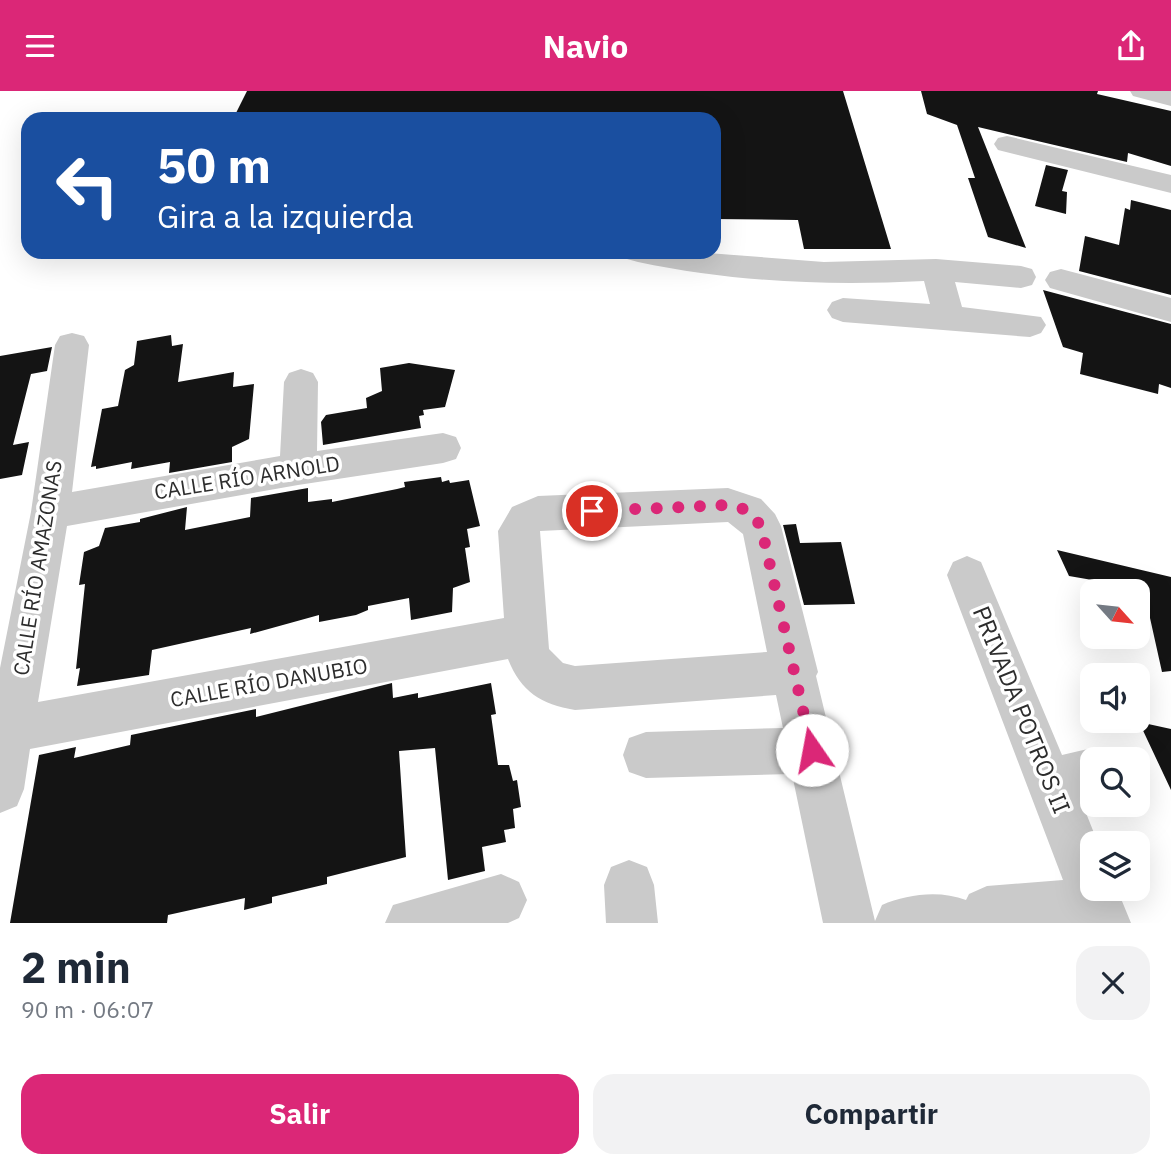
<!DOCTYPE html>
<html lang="es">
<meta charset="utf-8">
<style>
body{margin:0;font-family:"IBM Plex Sans",sans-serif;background:#f2f2f3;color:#1f2937;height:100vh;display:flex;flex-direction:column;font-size:26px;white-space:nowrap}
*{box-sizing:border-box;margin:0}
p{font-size:23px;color:#747a83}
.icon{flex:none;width:38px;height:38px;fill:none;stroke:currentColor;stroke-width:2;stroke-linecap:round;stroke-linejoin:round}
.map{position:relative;height:832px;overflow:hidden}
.details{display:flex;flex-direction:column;background:#fff;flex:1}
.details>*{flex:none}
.top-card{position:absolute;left:21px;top:21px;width:700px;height:147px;border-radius:21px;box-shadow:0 7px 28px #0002;background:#1a4fa0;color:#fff;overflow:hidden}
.needle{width:46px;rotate:117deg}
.fabs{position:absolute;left:1080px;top:488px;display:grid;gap:14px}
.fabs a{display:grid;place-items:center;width:70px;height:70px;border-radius:14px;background:#fff;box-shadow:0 7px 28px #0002;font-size:35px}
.pin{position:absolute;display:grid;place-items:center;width:60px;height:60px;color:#fff;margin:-30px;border:4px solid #fff;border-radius:50%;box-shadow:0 2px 7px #0007}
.me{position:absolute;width:77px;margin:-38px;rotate:348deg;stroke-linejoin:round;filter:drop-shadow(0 0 5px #0008)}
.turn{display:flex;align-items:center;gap:24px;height:147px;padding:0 21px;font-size:32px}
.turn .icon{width:91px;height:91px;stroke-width:2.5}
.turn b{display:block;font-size:49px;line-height:60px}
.round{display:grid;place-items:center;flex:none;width:74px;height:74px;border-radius:21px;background:#f2f2f3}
.head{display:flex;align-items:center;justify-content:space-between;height:119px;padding:0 21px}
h1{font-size:42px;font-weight:700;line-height:52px}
.cta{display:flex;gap:14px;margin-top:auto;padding:14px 21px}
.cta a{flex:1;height:80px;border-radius:21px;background:#db2777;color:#fff;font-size:28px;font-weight:700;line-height:80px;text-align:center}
.cta a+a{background:#f2f2f3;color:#1f2937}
header{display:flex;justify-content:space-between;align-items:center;height:91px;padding:0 21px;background:#db2777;color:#fff;font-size:32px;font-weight:700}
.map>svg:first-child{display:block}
</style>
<header><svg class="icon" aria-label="menu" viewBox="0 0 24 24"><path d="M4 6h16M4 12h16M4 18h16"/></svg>Navio<svg class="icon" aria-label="share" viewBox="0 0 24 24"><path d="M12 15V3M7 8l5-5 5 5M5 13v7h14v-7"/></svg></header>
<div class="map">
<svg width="1171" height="832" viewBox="0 0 1171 832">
<rect width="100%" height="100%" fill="#fff"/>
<path fill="#141414" d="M 247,0 L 843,0 L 891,158 L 804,158 L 798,129 L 714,128 L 714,28 L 233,28 Z
M 921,0 L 1098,0 L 1097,3 L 1171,20 L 1171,75 L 1128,62 L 1127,71 L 978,36 L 1026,157 L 988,146 L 968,87 L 975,87 L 957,34 L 927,23 Z
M 1046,74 L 1068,79 L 1062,100 L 1067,101 L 1066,123 L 1035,115 Z
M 1131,109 L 1171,119 L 1171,204 L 1079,180 L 1085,145 L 1119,154 L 1125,117 L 1130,119 Z
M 1043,199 L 1171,233 L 1171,297 L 1159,293 L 1158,303 L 1080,283 L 1083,262 L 1063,256 Z
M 171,244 L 172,255 L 183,253 L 178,291 L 234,281 L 233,296 L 254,293 L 249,348 L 232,356 L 232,371 L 169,382 L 170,371 L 131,378 L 132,371 L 96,378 L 96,375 L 91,376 L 102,318 L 118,315 L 125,279 L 134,274 L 137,250 Z
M 52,256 L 47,280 L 31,283 L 13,354 L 29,351 L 22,384 L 0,388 L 0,265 Z
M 409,272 L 455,279 L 445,316 L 423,319 L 424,324 L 419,325 L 421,337 L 323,354 L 321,331 L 326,324 L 367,317 L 366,307 L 382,300 L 380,277 Z
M 441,386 L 442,391 L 449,389 L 450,392 L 469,389 L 480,435 L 467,438 L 470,456 L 465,457 L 470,491 L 453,497 L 452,521 L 411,529 L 409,507 L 368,515 L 368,519 L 356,524 L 319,531 L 319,524 L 250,543 L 251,537 L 152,559 L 149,584 L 77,595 L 80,577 L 76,578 L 85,493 L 79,494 L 84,461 L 99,455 L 105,437 L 140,431 L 140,428 L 187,416 L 185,439 L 250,426 L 251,407 L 308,397 L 308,411 L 332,408 L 332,411 L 397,398 L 405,396 L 404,391 Z
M 796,433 L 800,452 L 841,451 L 855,513 L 804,514 L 783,434 Z
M 1057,459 L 1171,486 L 1171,580 L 1162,581 L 1144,500 L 1099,500 L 1098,490 L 1069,485 Z
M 392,592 L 393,607 L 418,602 L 418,607 L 491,592 L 496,623 L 491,624 L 498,674 L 509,674 L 513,690 L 517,689 L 521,716 L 513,718 L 515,737 L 504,739 L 506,751 L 482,756 L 485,780 L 448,789 L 435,657 L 399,660 L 406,766 L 327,786 L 327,793 L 272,806 L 272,812 L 244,819 L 245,807 L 168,824 L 167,832 L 10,832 L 39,664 L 76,656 L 74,667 L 130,654 L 131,644 L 256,618 L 256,626 Z
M 1139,631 L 1171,638 L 1171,699 Z"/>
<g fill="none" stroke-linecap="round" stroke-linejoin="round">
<path fill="#cacaca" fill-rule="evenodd" d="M 1130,0 L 1171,0 L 1171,15 L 1133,5 Z
M 1007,45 L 1171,84 L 1171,102 L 998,59 L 994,53 L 998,47 Z
M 623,161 L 695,161 L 824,171 L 936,168 L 1021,175 L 1032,178 L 1036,186 L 1032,194 L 1021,197 L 955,191 L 962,216 L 1041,226 L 1046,234 L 1041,242 L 1030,246 L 843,231 L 832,227 L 827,219 L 832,211 L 843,207 L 930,213 L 924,190 C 827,195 733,191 638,171 L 627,168 Z
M 1061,178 L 1171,207 L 1171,231 L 1050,197 L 1045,189 L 1050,181 Z
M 72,242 L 84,245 L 89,254 L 72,401 L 280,365 L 284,291 L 289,282 L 301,278 L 313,282 L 318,291 L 317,360 L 443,342 L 456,346 L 461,357 L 456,368 L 443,372 L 298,394 L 67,435 L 38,611 L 504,527 L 498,440 L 512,416 L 538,405 L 728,397 L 761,408 L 775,423 L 781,435 L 818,581 L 816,585 L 875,830 L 882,814 C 907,803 940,799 966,809 L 969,803 L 987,795 L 1063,789 L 947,484 L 953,471 L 967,465 L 981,471 L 1062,664 L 1092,657 L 1109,664 L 1110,668 L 1092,668 L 1092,705 L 1080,707 L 1098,752 L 1092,752 L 1092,798 L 1117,798 L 1131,832 L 823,832 L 792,683 L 646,687 L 629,681 L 623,664 L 629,647 L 646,641 L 783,637 L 776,604 L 575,619 C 541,613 521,601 508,568 L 30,658 L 24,698 L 17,715 L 0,722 L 0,577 L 31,421 L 55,254 L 60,245 ZM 728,431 L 743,443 L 767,561 L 575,575 L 563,572 L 549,558 L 540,440 Z
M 629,769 L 647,776 L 654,794 L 658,832 L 606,832 L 604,794 L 611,776 Z
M 501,783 L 519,791 L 527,809 L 519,827 L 508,832 L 385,832 L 393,814 Z"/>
</g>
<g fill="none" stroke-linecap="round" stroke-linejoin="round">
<path stroke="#db2777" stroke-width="12" stroke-dasharray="0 21.6" d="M 592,420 L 728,414 L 747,419 L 761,435 L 812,659"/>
</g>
<g text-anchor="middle" stroke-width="7" stroke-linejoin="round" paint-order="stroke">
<g font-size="21" fill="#2d2d2d" stroke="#fff">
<text transform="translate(247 387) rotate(-9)" y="7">CALLE RÍO ARNOLD</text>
<text transform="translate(38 477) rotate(-81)" y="7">CALLE RÍO AMAZONAS</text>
<text transform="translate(269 592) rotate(-10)" y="7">CALLE RÍO DANUBIO</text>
</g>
<g font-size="24" fill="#2d2d2d" stroke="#fff">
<text transform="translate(1021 619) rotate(68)" y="8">PRIVADA POTROS II</text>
</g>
</g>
</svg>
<div class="fabs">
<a><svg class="needle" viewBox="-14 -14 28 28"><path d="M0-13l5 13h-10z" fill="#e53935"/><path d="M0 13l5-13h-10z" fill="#747a83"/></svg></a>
<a><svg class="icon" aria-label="sound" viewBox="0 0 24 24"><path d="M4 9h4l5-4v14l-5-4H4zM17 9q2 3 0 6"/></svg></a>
<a><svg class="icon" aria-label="search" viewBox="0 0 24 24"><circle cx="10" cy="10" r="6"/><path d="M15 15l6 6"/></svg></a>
<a><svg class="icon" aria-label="layers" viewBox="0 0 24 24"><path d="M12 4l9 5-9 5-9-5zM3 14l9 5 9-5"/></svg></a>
</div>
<div class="pin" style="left:592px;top:420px;background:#d93025"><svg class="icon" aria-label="arrive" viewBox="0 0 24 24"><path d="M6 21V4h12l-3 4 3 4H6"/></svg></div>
<svg class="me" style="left:812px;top:659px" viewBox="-20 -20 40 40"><circle r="19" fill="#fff"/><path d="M0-13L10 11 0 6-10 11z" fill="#db2777"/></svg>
<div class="top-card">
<div class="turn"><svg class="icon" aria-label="left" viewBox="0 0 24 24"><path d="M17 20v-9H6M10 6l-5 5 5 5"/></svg><div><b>50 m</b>Gira a la izquierda</div></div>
</div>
</div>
<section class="details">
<div class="head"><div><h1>2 min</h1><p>90 m · 06:07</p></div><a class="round"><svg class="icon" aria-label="close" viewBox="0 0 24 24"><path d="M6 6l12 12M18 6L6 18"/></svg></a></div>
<div class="cta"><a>Salir</a><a>Compartir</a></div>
</section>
